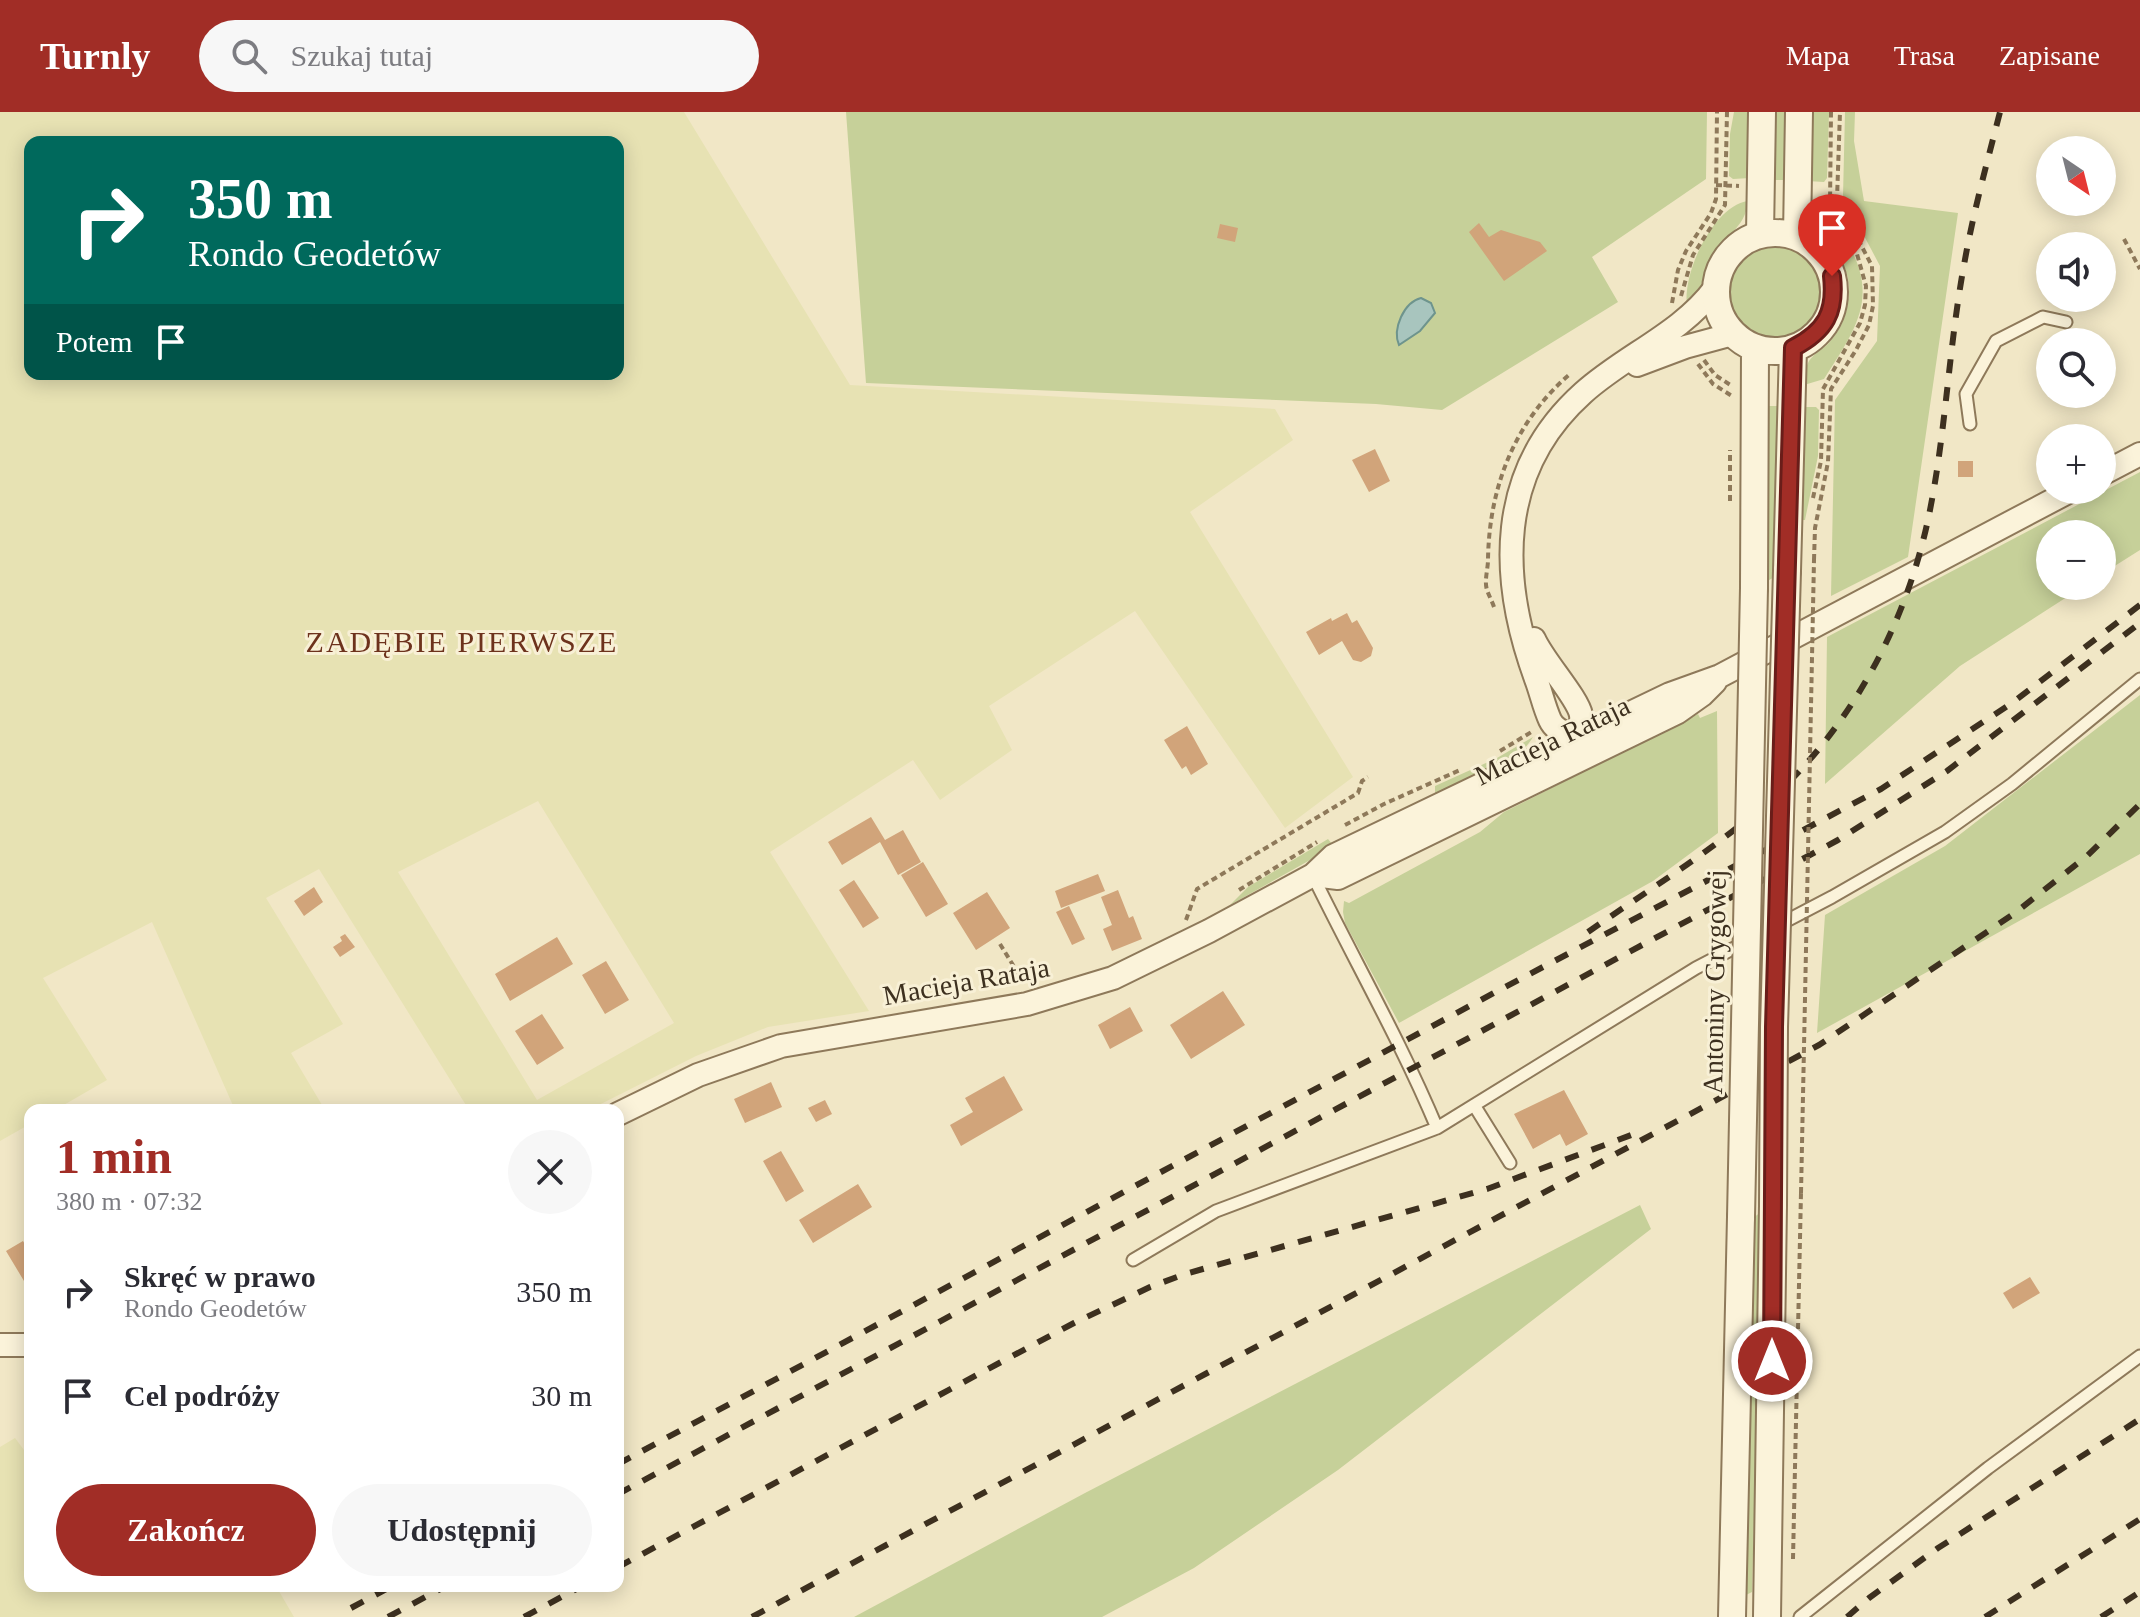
<!DOCTYPE html>
<html lang="pl">
<meta charset="utf-8">
<style>
body{margin:0;font-family:Georgia,serif;background:#f7f7f7;color:#2b2b33;height:100vh;display:flex;flex-direction:column;font-size:30px;white-space:nowrap}
*{box-sizing:border-box;margin:0}
p{font-size:26px;color:#7c7c81}
.icon{flex:none;width:44px;height:44px;fill:none;stroke:currentColor;stroke-width:2;stroke-linecap:round;stroke-linejoin:round}
.map{position:relative;flex:1;overflow:hidden}
.details{position:absolute;left:24px;top:992px;width:600px;height:488px;display:flex;flex-direction:column;background:#fff;border-radius:16px;box-shadow:0 4px 20px #0003}
.details>*{flex:none}
.banner{position:absolute;left:24px;top:24px;width:600px;height:244px;border-radius:16px;box-shadow:0 4px 20px #0003;background:#00695c;color:#fff;overflow:hidden}
.needle{width:52px;rotate:145deg}
.tools{position:absolute;left:2036px;top:24px;display:grid;gap:16px}
.tools a{display:grid;place-items:center;width:80px;height:80px;border-radius:50%;background:#fff;box-shadow:0 4px 20px #0003;font-size:40px}
.pin{position:absolute;display:grid;place-items:center;width:68px;height:68px;color:#fff;margin:-82px -34px;border-radius:50% 50% 50% 0;rotate:-45deg;box-shadow:0 0 8px #0007}
.pin .icon{rotate:45deg}
.me{position:absolute;width:88px;margin:-44px;rotate:0deg;stroke-linejoin:round;filter:drop-shadow(0 0 6px #0008)}
.turn{display:flex;align-items:center;gap:28px;height:168px;padding:0 32px;font-size:36px}
.turn .icon{width:104px;height:104px;stroke-width:2.5}
.turn b{display:block;font-size:56px;line-height:68px}
.then{display:flex;align-items:center;height:76px;padding:0 32px;background:#0003;gap:16px;font-size:30px}
.round{display:grid;place-items:center;flex:none;width:84px;height:84px;border-radius:42px;background:#f7f7f7}
.head{display:flex;align-items:center;justify-content:space-between;height:136px;padding:0 32px}
h1{font-size:48px;font-weight:700;line-height:60px;color:#a12d26}
.action{display:flex;gap:16px;margin-top:auto;padding:16px 32px}
.action a{flex:1;height:92px;border-radius:48px;background:#a12d26;color:#fff;font-size:32px;font-weight:700;line-height:92px;text-align:center}
.action a+a{background:#f7f7f7;color:#2b2b33}
ul{padding:0;list-style:none}
li{display:flex;align-items:center;gap:24px;height:104px;padding:0 32px}
li div{flex:1}
li b{display:block;font-size:30px}
li em{font-style:normal}
header{display:flex;align-items:center;gap:48px;box-sizing:border-box;height:112px;padding:0 40px;background:#a12d26;color:#fff}
header strong{font-size:38px}
nav{display:flex;gap:44px;margin-inline-start:auto;font-size:28px}
.search{width:560px;height:72px;background:#f7f7f7;display:flex;align-items:center;gap:20px;box-sizing:border-box;padding:0 28px;border-radius:44px;color:#7c7c81;font-size:30px}
.map>svg:first-child{display:block}
</style>
<header>
<strong>Turnly</strong>
<div class="search"><svg class="icon" aria-label="search" viewBox="0 0 24 24"><circle cx="10" cy="10" r="6"/><path d="M15 15l6 6"/></svg>Szukaj tutaj</div>
<nav><a>Mapa</a><a>Trasa</a><a>Zapisane</a></nav>
</header>
<div class="map">
<svg width="2140" height="1505" viewBox="0 0 2140 1505">
<rect width="100%" height="100%" fill="#f1e7c6"/>
<path fill="#e7e2b3" fill-rule="evenodd" d="M 0,0 L 684,0 L 850,273 L 1275,297 L 1293,328 L 1190,400 L 1353,665 L 1285,716 L 1135,499 L 989,594 L 1012,638 L 940,688 L 913,648 L 770,740 L 869,899 L 768,915 L 696,944 L 589,998 L 469,998 L 319,757 L 266,786 L 343,912 L 291,941 L 325,998 L 235,998 L 152,810 L 43,866 L 107,968 L 55,998 L 30,998 L 30,1012 L 0,1029 ZM 30,30 L 618,30 L 618,262 L 30,262 ZM 538,689 L 674,911 L 537,988 L 398,760 Z
M 15,1326 L 30,1346 L 30,1474 L 276,1474 L 294,1505 L 0,1505 L 0,1335 Z"/>
<path fill="#c6d099" d="M 846,0 L 1707,0 L 1706,67 L 1592,145 L 1618,190 L 1442,298 L 1376,292 L 866,271 Z
M 1734,0 L 1751,0 L 1750,66 L 1733,67 L 1729,64 L 1730,22 Z
M 1772,0 L 1786,0 L 1785,68 L 1771,68 Z
M 1807,0 L 1829,0 L 1827,66 L 1824,70 L 1807,69 Z
M 1845,0 L 1855,0 L 1854,29 L 1864,89 L 1958,101 L 1908,445 L 1831,484 L 1835,288 L 1877,229 L 1880,154 L 1843,84 Z
M 1748,89 C 1745,119 1722,123 1710,147 C 1701,165 1702,184 1688,199 C 1679,167 1712,94 1748,89 Z
M 1807,93 C 1824,94 1831,105 1840,119 C 1882,181 1859,212 1824,267 L 1804,273 C 1805,265 1805,256 1809,249 C 1814,242 1822,237 1828,232 C 1843,216 1850,196 1849,174 C 1846,135 1811,126 1807,93 Z
M1729 180a46 46 0 1 1 92 0a46 46 0 1 1-92 0Z
M 1767,294 L 1781,294 L 1776,464 L 1764,471 Z
M 1803,295 L 1816,295 L 1819,298 L 1818,344 L 1805,408 L 1801,408 Z
M 2140,360 L 2140,438 L 2102,462 L 2102,422 L 2050,422 L 2050,474 L 2084,474 L 1960,554 L 1825,672 L 1827,525 Z
M 2140,583 L 2140,742 L 1817,921 L 1825,803 L 1945,734 Z
M 1717,599 L 1718,721 L 1653,769 L 1399,911 L 1345,811 L 1343,800 L 1344,789 L 1349,791 L 1480,720 L 1504,700 L 1698,602 L 1700,606 Z
M 1533,625 C 1512,659 1470,668 1435,682 L 1435,674 L 1497,646 Z
M 1328,727 L 1332,732 L 1319,743 L 1230,793 L 1248,775 Z
M 1640,1093 L 1651,1117 L 1338,1358 L 1194,1456 L 1102,1505 L 854,1505 L 1085,1381 Z
M 1762,1099 L 1752,1480 L 1744,1484 L 1752,1107 Z"/>
<path fill="#a8c5be" stroke="#6e948d" stroke-width="2" d="M 1421,186 L 1431,191 L 1435,201 L 1420,219 L 1399,233 C 1392,217 1404,190 1421,186 Z"/>
<path fill="#d1a47a" d="M 1479,111 L 1489,125 L 1501,118 L 1540,130 L 1547,139 L 1504,169 L 1469,120 Z
M 1220,112 L 1238,116 L 1235,130 L 1217,126 Z
M 1375,337 L 1390,369 L 1369,380 L 1352,348 Z
M 1958,349 L 1973,349 L 1973,365 L 1958,365 Z
M 1347,501 L 1352,511 L 1357,508 L 1373,536 L 1371,544 L 1361,550 L 1353,548 L 1342,529 L 1319,543 L 1306,520 L 1331,506 L 1332,509 Z
M 1187,614 L 1208,652 L 1191,663 L 1186,654 L 1182,657 L 1164,628 Z
M 871,705 L 885,728 L 903,718 L 921,750 L 898,763 L 880,730 L 842,753 L 828,730 Z
M 923,750 L 948,792 L 926,805 L 901,763 Z
M 1098,762 L 1105,779 L 1061,796 L 1055,779 Z
M 854,768 L 879,806 L 863,816 L 839,778 Z
M 314,775 L 323,790 L 304,804 L 294,789 Z
M 1118,778 L 1129,806 L 1133,804 L 1142,827 L 1112,839 L 1103,817 L 1112,813 L 1101,785 Z
M 987,780 L 1010,816 L 976,838 L 953,801 Z
M 1069,794 L 1085,827 L 1072,833 L 1056,800 Z
M 345,822 L 355,835 L 340,845 L 333,835 L 342,829 L 340,825 Z
M 557,825 L 573,852 L 510,889 L 495,862 Z
M 606,849 L 629,888 L 605,902 L 582,863 Z
M 1223,879 L 1245,913 L 1191,947 L 1170,913 Z
M 1130,895 L 1143,919 L 1110,937 L 1098,913 Z
M 542,902 L 564,936 L 537,953 L 515,919 Z
M 1004,964 L 1023,998 L 961,1034 L 950,1013 L 973,1000 L 965,986 Z
M 771,970 L 782,995 L 745,1011 L 734,987 Z
M 1564,978 L 1588,1022 L 1566,1034 L 1560,1022 L 1533,1037 L 1514,1002 Z
M 825,988 L 832,1002 L 816,1010 L 808,996 Z
M 781,1039 L 804,1079 L 786,1090 L 763,1049 Z
M 858,1072 L 872,1095 L 813,1131 L 799,1108 Z
M 23,1129 L 30,1141 L 30,1179 L 6,1139 Z
M 2030,1165 L 2040,1181 L 2013,1197 L 2003,1181 Z"/>
<g fill="none" stroke-linecap="round" stroke-linejoin="round">
<defs>
<path id="service" d="M 1970,312 L 1966,282 L 1996,229 L 2043,205 L 2066,210
M 1474,993 L 1510,1051
M 1437,1016 L 1696,856 L 1832,785 L 1945,720 L 2012,672 L 2140,567
M 1133,1148 L 1216,1099 L 1437,1016 C 1401,930 1354,848 1313,764
M 1800,1505 L 1988,1356 L 2140,1244"/>
<path id="minor" d="M 1637,253 L 1685,235 L 1733,222
M 2102,362 L 2140,342
M 1534,527 C 1543,548 1578,586 1581,603 C 1582,610 1579,620 1577,627
M 1586,645 C 1584,640 1581,633 1578,629 C 1569,620 1556,621 1550,608 C 1544,595 1541,580 1536,567 C 1499,466 1496,359 1583,281 C 1625,243 1681,222 1715,176
M 1313,763 L 1338,766 L 1678,600 L 1702,583 L 1715,570
M 618,1002 L 698,963 L 781,934 L 1027,892 L 1113,866 L 1209,819 L 1313,763 L 1333,744 L 1670,582 L 1720,564 L 2072,378
M 0,1233 L 30,1233"/>
<path id="tertiary" d="M1716 180a59 59 0 1 1 118 0a59 59 0 1 1-118 0Z
M 1760,122 L 1762,0
M 1797,124 L 1799,0
M 1787,459 L 1793,236
M 1754,476 L 1755,236
M 1732,1505 L 1741,1105
M 1767,1505 L 1773,1093"/>
</defs>
<use href="#service" stroke="#8e795a" stroke-width="15"/>
<use href="#minor" stroke="#8e795a" stroke-width="26"/>
<use href="#tertiary" stroke="#8e795a" stroke-width="30"/>
<path stroke="#8e795a" stroke-width="4" stroke-dasharray="6 4" stroke-linecap="butt" d="M 1716,73 L 1739,74
M 2124,127 L 2140,157
M 1681,184 L 1693,143 L 1725,93 L 1727,0
M 1672,191 L 1678,158 L 1686,139 L 1711,101 L 1716,87 L 1717,0
M 1704,248 L 1715,263 L 1732,274
M 1698,252 L 1713,272 L 1732,284
M 1813,386 L 1821,349 L 1823,277 L 1860,211 L 1865,193 L 1866,174 L 1857,142 L 1830,93 L 1831,0
M 1730,389 L 1730,338
M 1814,448 L 1815,416 L 1828,350 L 1831,277 L 1856,238 L 1869,213 L 1873,194 L 1872,154 L 1837,87 L 1840,0
M 1494,495 C 1492,489 1489,484 1487,478 C 1484,469 1488,457 1488,448 C 1489,376 1514,310 1570,262
M 1500,639 L 1533,619
M 1345,713 L 1384,692 L 1460,658
M 1239,778 L 1317,730
M 1186,808 L 1197,777 L 1358,681 L 1362,669 L 1368,665
M 1000,832 L 1024,871
M 1793,1447 L 1801,1081"/>
<use href="#service" stroke="#fbf3da" stroke-width="11"/>
<use href="#minor" stroke="#fbf3da" stroke-width="22"/>
<use href="#tertiary" stroke="#fbf3da" stroke-width="26"/>
<path stroke="#3d301f" stroke-width="6" stroke-dasharray="14 14" stroke-linecap="butt" d="M 1588,820 C 1655,773 1728,730 1787,672 C 1861,598 1910,500 1930,398 C 1946,317 1949,234 1964,153 C 1973,101 1987,51 2000,0
M 618,1352 L 1505,875 L 1881,677 L 2012,591 L 2140,493
M 618,1382 L 1838,728 L 1947,659 L 2140,511
M 618,1455 L 1074,1211 L 1150,1175 L 1185,1162 L 1487,1077 L 1642,1019
M 351,1496 L 392,1474
M 388,1505 L 446,1474
M 524,1505 L 582,1474
M 752,1505 L 1819,933 L 2015,801 L 2087,744 L 2140,692
M 1847,1505 L 1869,1486 L 1938,1436 L 2140,1307
M 1985,1505 L 2140,1407
M 2101,1505 L 2140,1480"/>
<defs>
<path id="tertiary-bridge" d="M 1773,1093 L 1774,915 L 1787,459
M 1741,1105 L 1754,476"/>
</defs>
<use href="#tertiary-bridge" stroke="#8e795a" stroke-width="30" stroke-linecap="butt"/>
<path stroke="#8e795a" stroke-width="4" stroke-dasharray="6 4" stroke-linecap="butt" d="M 1801,1081 L 1814,448"/>
<use href="#tertiary-bridge" stroke="#fbf3da" stroke-width="26"/>
</g>
<g fill="none" stroke-linecap="round" stroke-linejoin="round">
<defs>
<path id="route" d="M 1772,1249 L 1774,915 L 1793,236 C 1826,219 1836,200 1832,164"/>
</defs>
<use href="#route" stroke="#691d19" stroke-width="20"/>
<use href="#route" stroke="#a12d26" stroke-width="14"/>
</g>
<g text-anchor="middle" stroke-width="6" stroke-linejoin="round" paint-order="stroke">
<g font-size="28" fill="#3d301f" stroke="#f8f0d6">
<text transform="translate(1552 628) rotate(-26)" y="10">Macieja Rataja</text>
<text transform="translate(966 869) rotate(-10)" y="10">Macieja Rataja</text>
<text transform="translate(1714 870) rotate(-89)" y="10">Antoniny Grygowej</text>
</g>
<g font-size="30" letter-spacing="2" fill="#6d321c" stroke="#f8f0d6">
<text x="462" y="540">ZADĘBIE PIERWSZE</text>
</g>
</g>
</svg>
<div class="tools">
<a><svg class="needle" viewBox="-14 -14 28 28"><path d="M0-13l5 13h-10z" fill="#e53935"/><path d="M0 13l5-13h-10z" fill="#7c7c81"/></svg></a>
<a><svg class="icon" aria-label="sound" viewBox="0 0 24 24"><path d="M4 9h4l5-4v14l-5-4H4zM17 9q2 3 0 6"/></svg></a>
<a><svg class="icon" aria-label="search" viewBox="0 0 24 24"><circle cx="10" cy="10" r="6"/><path d="M15 15l6 6"/></svg></a>
<a>+</a>
<a>−</a>
</div>
<div class="pin" style="left:1832px;top:164px;background:#d93025"><svg class="icon" aria-label="arrive" viewBox="0 0 24 24"><path d="M6 21V4h12l-3 4 3 4H6"/></svg></div>
<svg class="me" style="left:1772px;top:1249px" viewBox="-20 -20 40 40"><circle r="17" fill="#a12d26" stroke="#fff" stroke-width="3"/><path d="M0-11L8 9 0 5-8 9z" fill="#fff"/></svg>
<div class="banner">
<div class="turn"><svg class="icon" aria-label="right" viewBox="0 0 24 24"><path d="M7 20v-9h11M14 6l5 5-5 5"/></svg><div><b>350 m</b>Rondo Geodetów</div></div>
<div class="then">Potem<svg class="icon" aria-label="arrive" viewBox="0 0 24 24"><path d="M6 21V4h12l-3 4 3 4H6"/></svg></div>
</div>
<section class="details">
<div class="head"><div><h1>1 min</h1><p>380 m · 07:32</p></div><a class="round"><svg class="icon" aria-label="close" viewBox="0 0 24 24"><path d="M6 6l12 12M18 6L6 18"/></svg></a></div>
<ul>
<li><svg class="icon" aria-label="right" viewBox="0 0 24 24"><path d="M7 20v-9h11M14 6l5 5-5 5"/></svg><div><b>Skręć w prawo</b><p>Rondo Geodetów</p></div><em>350 m</em></li>
<li><svg class="icon" aria-label="arrive" viewBox="0 0 24 24"><path d="M6 21V4h12l-3 4 3 4H6"/></svg><div><b>Cel podróży</b></div><em>30 m</em></li>
</ul>
<div class="action"><a>Zakończ</a><a>Udostępnij</a></div>
</section>
</div>
